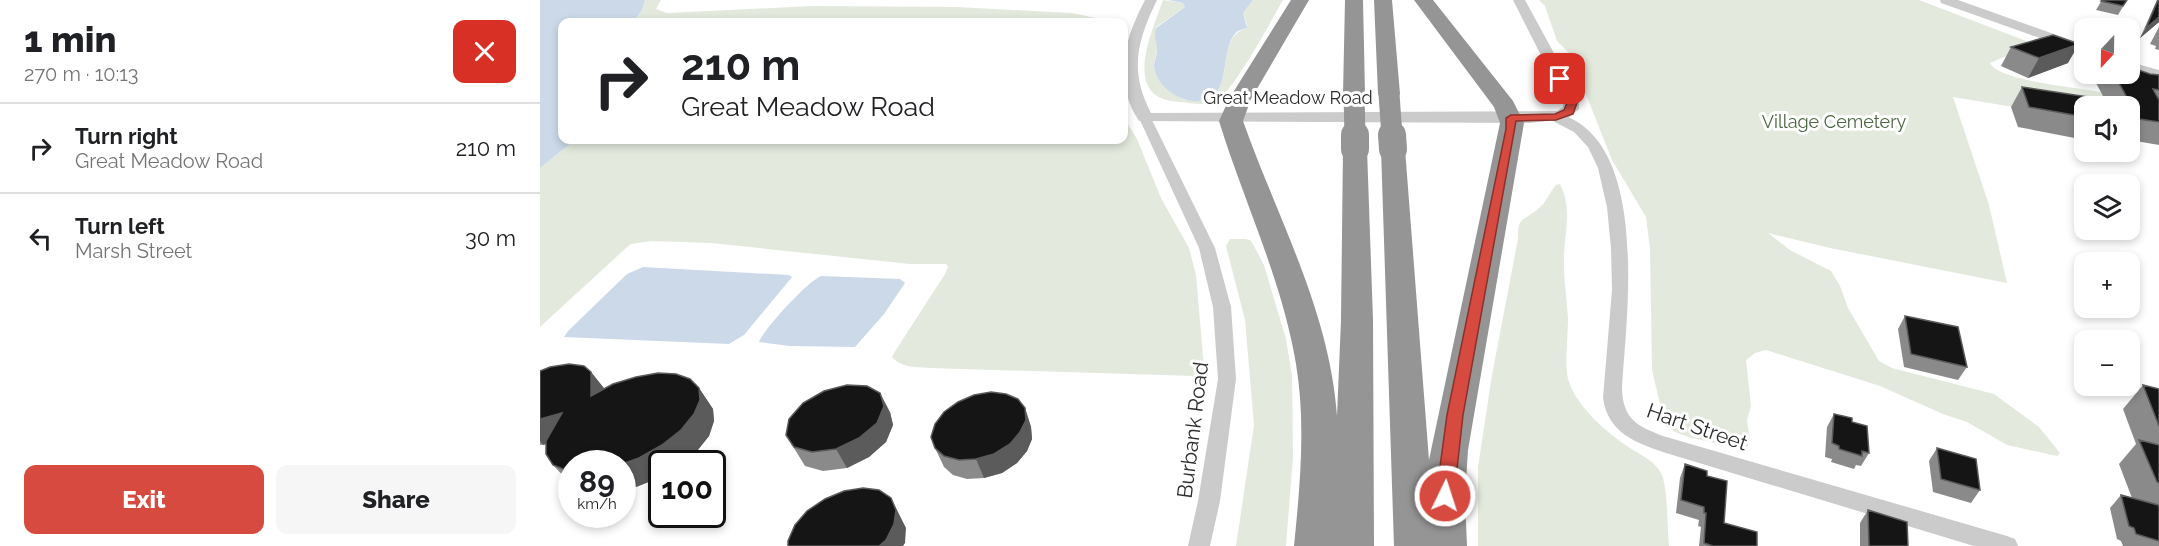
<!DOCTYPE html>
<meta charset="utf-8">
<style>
body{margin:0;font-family:Raleway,sans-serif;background:#f6f6f6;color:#202124;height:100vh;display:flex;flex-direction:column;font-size:22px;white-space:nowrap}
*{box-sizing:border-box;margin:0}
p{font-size:20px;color:#757577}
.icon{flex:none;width:33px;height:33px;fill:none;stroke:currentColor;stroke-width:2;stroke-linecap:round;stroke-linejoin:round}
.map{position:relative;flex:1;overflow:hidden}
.panel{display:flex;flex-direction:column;background:#fff;width:540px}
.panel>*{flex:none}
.banner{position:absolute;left:18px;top:18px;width:570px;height:126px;border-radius:12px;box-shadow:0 3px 9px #0003;background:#fff;color:#202124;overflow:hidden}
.needle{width:39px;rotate:202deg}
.buttons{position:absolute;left:1534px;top:18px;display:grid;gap:12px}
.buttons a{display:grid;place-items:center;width:66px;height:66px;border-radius:12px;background:#fff;box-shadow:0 3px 9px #0003;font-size:30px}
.speed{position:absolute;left:18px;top:450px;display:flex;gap:12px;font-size:30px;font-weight:700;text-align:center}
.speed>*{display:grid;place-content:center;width:78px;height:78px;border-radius:50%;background:#fff;box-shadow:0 3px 9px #0003;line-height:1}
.speed small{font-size:15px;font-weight:400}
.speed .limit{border:3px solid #111;border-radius:9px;background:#fff;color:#111}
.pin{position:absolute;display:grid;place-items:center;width:51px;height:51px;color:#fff;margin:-26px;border-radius:12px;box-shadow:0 3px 9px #0006}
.me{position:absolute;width:66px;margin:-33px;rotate:4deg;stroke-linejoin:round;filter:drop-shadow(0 0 4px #0008)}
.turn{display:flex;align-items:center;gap:21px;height:126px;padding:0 24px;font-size:27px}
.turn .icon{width:78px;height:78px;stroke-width:2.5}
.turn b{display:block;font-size:42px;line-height:51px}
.round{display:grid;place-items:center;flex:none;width:63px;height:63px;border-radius:12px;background:#f6f6f6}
.summary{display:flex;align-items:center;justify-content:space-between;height:102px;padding:0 24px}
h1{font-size:36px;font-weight:800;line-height:45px}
.button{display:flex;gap:12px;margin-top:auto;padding:12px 24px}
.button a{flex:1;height:69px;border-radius:12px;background:#d64a40;color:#fff;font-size:24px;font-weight:800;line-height:69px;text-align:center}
.button a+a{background:#f6f6f6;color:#202124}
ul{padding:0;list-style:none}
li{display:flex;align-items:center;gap:18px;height:90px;padding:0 24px;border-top:2px solid #e0e0e0}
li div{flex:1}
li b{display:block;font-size:22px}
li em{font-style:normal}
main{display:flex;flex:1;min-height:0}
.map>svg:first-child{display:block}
</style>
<main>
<section class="panel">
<div class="summary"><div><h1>1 min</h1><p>270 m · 10:13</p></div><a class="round" style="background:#d93025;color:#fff"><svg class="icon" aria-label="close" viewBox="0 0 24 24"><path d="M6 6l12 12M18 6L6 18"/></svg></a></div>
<ul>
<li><svg class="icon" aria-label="right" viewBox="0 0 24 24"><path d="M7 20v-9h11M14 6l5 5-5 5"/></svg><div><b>Turn right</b><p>Great Meadow Road</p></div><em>210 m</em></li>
<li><svg class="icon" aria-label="left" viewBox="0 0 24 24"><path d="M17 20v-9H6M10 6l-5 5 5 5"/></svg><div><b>Turn left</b><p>Marsh Street</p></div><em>30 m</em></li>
</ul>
<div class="button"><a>Exit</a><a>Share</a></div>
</section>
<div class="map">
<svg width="1619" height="546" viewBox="0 0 1619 546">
<rect width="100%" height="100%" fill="#fff"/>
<path fill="#e3eadd" d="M 105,0 L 121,0 L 116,9 L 127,13 L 272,6 L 417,7 L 532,13 L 575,22 L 93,22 L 102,10 Z
M 623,0 L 643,3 L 645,7 L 616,27 C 614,36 617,40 617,49 C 617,55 613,61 614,67 C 615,79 622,82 630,89 C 641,99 641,101 658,100 C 700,95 673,38 705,29 L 707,25 L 703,13 L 713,0 L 743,0 C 731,21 695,89 677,100 C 667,107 652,103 641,102 C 580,101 611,34 623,0 Z
M 999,0 L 1379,0 L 1494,44 L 1450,63 C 1458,81 1540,88 1561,92 L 1569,106 L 1545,106 L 1545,119 L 1413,97 L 1449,205 L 1467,283 L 1290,248 L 1228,233 L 1250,250 L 1291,271 L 1300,286 L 1308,308 L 1339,361 L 1352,368 L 1454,394 L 1499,427 L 1520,453 L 1517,456 L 1467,445 L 1427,422 L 1403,414 L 1340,386 L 1226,350 L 1215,353 L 1206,360 L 1211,406 L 1207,420 L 1210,441 L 1206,450 L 1148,437 L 1133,431 L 1124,421 L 1112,370 L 1110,249 L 1106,217 L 1072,160 L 1030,54 L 1017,41 L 1005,6 Z
M 584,108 L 587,123 L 597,139 L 621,198 L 649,248 L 656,275 L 664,368 L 655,376 L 390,368 C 377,367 361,368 352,357 L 354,353 L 405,274 L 408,267 L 406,264 L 370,264 L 171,243 L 111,241 L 91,244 L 86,248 L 0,327 L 0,168 L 35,140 L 584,140 Z
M 1020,184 C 1032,208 1025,230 1024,255 C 1023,276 1027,298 1028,319 C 1028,336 1024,367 1029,382 C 1038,408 1067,433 1090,448 C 1102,456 1118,462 1123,478 C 1128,497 1127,526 1129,546 L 938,546 L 938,467 L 952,375 L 978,239 C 978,216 982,222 998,209 C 1005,204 1010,192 1016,185 Z
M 690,239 L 705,239 L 710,240 L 714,246 L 724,265 L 746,339 L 752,375 L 753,457 L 746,546 L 696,546 L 714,425 L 705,320 L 686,246 Z"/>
<path fill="#cbd9e9" d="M 0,0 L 105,0 L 102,10 L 93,22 L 22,22 L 22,140 L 35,140 L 0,168 Z
M 628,0 L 713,0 L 703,13 L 707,28 C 704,29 701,30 698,31 C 683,41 688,78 677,91 C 659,114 622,94 615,72 C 612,62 617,59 617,50 C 617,41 613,37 616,28 L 645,7 L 643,3 Z
M 103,267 L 249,275 L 252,277 L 204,335 L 189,344 L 24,337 L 28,331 L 87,274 Z
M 281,276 L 360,279 L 365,283 L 344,314 L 315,347 L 250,346 L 219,342 C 224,329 267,282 281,276 Z"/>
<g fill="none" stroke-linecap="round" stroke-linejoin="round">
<path fill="#cbcbcb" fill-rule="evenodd" d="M 1016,113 C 1112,137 1086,317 1082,389 C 1083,419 1097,426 1123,436 L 1467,536 L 1475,539 L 1478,546 L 1434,546 L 1126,453 C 1096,443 1068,433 1063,398 L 1072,290 L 1071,248 L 1067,207 L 1058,168 L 1048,147 L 1034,132 L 1011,120 L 1010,117 Z
M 605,114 L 611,118 L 675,248 L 691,307 L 696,379 L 680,501 L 670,546 L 648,546 L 658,501 L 678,379 L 673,307 L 659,248 L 599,118 Z"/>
<path fill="#cbcbcb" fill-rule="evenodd" d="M 605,0 L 617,0 C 597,41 589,71 611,113 L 1017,111 L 1023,107 L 1023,99 L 973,0 L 985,0 L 1039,99 L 1039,109 L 1027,119 L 989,123 L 599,121 C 573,82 584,39 605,0 Z
M 1400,0 L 1418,0 L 1545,45 L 1545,54 L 1401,3 Z
M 1590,62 L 1619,70 L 1619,80 L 1590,71 Z"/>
<path fill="#959595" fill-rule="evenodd" d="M 751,0 L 769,0 L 711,99 L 703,121 C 737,217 790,312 797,416 L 801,320 L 803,149 L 806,144 L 815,142 L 824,144 L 827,149 L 833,320 L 834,546 L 754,546 C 760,486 766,424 756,364 C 742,280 704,202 679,121 L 689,99 Z
M 805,0 L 823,0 L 825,94 L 822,99 L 814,101 L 806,99 L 803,94 Z
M 834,0 L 852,0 L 860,94 L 857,99 L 849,101 L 841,99 L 838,94 Z
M 874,0 L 893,0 L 973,101 L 984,123 L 928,450 L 925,496 L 927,546 L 854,546 L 841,149 L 844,144 L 853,142 L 862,144 L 865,149 L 889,460 L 960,123 L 954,107 Z"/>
<path stroke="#959595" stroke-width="21" d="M 814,94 L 815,136
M 849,94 L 852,136"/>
<path stroke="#959595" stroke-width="28" d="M 815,135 L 815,149
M 852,135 L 853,149"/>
</g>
<path fill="#8a8a8a" d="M 1562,0 L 1587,0 L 1578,15 L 1556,10 Z
M 1617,0 L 1619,0 L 1619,22 L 1600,38 Z
M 1619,27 L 1619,50 L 1615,49 L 1616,46 L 1610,44 Z
M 1471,47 L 1528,63 L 1488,78 L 1461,66 Z
M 1555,74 L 1610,74 L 1619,75 L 1619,145 L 1590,140 L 1590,106 L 1545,106 L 1545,140 L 1478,127 L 1471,107 L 1482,87 L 1565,100 L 1553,77 Z
M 1365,316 L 1427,367 L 1418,380 L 1364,367 L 1358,329 Z
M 0,371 L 51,372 L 64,389 L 159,388 L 173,409 L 174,421 L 169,436 L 157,451 L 142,464 L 122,464 L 116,479 L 91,489 L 82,464 L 32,464 L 32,485 L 13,465 L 6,444 L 0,445 Z
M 1603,385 L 1619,389 L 1619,546 L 1583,546 L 1581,541 L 1577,539 L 1570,508 L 1581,495 L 1592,498 L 1579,464 L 1596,444 L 1583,409 Z
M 485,408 L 491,427 L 492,439 L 487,451 L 477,463 L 462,473 L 444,478 L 427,479 L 413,475 L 404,467 L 395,448 Z
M 350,412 L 353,425 L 346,442 L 329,457 L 307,468 L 283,471 L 265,466 L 246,435 Z
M 1294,414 L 1312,422 L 1329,453 L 1321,466 L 1316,465 L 1314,469 L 1291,462 L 1292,459 L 1285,457 L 1287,427 Z
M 1397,448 L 1440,490 L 1431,503 L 1393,492 L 1389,461 Z
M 1145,464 L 1167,476 L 1184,523 L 1217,546 L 1159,546 L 1161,527 L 1158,526 L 1159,520 L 1136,513 L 1140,478 Z
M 1328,510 L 1368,546 L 1320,546 L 1320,523 Z"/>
<path fill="#5b5b5b" d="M 1619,17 L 1619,22 L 1600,38 L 1606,28 Z
M 1539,44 L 1528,63 L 1488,78 L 1499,58 Z
M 51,372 L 68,393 L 51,396 Z
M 159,388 L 173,409 L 174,421 L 169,436 L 157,451 L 142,464 L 122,464 L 122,476 L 116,479 L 91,489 L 82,490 L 82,464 Z
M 340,393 L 350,412 L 353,425 L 346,442 L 329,457 L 307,468 L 296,449 Z
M 485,408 L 491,427 L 492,439 L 487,451 L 477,463 L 462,473 L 444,478 L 436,459 Z
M 22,413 L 40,434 L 3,445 L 0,441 L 0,419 Z
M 351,498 L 366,528 L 365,543 L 363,546 L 339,546 Z"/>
<path fill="#151515" stroke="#5b5b5b" stroke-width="1.5" d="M 1562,0 L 1587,0 L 1583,6 L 1561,1 Z
M 1618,0 L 1619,0 L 1619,17 L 1606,28 Z
M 1513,35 L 1539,44 L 1499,58 L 1471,47 Z
M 1590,67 L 1610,74 L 1619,75 L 1619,90 L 1613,89 L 1619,100 L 1619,122 L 1599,119 L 1574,74 L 1590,74 Z
M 1482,87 L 1581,102 L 1583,106 L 1545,106 L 1545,117 L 1489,107 Z
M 1365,316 L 1418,327 L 1427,367 L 1371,354 Z
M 29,364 L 44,366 L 51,372 L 51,396 L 73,384 L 96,377 L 118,373 L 136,374 L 150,379 L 159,388 L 160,400 L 154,414 L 141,430 L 122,445 L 99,458 L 82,464 L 32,464 L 32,471 L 28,471 L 13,465 L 6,454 L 6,441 L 22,413 L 0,419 L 0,371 L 10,367 Z
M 307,385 L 327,386 L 340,393 L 344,406 L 337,423 L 319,438 L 296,449 L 272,452 L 254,447 L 246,435 L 249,419 L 263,403 L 284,391 Z
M 1603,385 L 1619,389 L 1619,426 Z
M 451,392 L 466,394 L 478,399 L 485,408 L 486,420 L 480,432 L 470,444 L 454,454 L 436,459 L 419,460 L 404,456 L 395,448 L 391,437 L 395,424 L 404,412 L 418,402 L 434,395 Z
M 1294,414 L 1312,418 L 1312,422 L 1327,426 L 1329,453 L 1322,451 L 1322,456 L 1299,449 L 1299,446 L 1292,443 Z
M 1599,440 L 1619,445 L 1619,483 L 1617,482 Z
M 1397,448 L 1436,459 L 1440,490 L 1401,479 Z
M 1145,464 L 1167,471 L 1167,476 L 1187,481 L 1184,523 L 1217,532 L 1217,546 L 1173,546 L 1164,543 L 1166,513 L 1164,513 L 1164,507 L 1141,500 Z
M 323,488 L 339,490 L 351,498 L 356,510 L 354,524 L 346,540 L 339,546 L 248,546 L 248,541 L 255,525 L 267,511 L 285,499 L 304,491 Z
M 1581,495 L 1618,505 L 1619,507 L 1619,541 L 1596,534 L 1594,528 L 1589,526 Z
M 1328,510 L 1367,522 L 1368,546 L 1329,546 Z"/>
<path fill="#d64a40" stroke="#8b302a" stroke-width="1.5" d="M 1020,76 L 1025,79 L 1037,103 L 1033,114 L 1016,120 L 976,121 L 923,415 L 914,496 L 912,501 L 905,503 L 899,501 L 896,496 L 907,415 L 966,129 L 966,118 L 971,115 L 1015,114 L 1024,110 L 1027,103 L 1015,79 Z"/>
<g text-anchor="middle" stroke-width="6" stroke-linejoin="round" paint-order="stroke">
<g font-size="18" fill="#2e2e2e" stroke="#fff">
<text x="748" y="104">Great Meadow Road</text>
</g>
<g font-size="18" fill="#4c6640" stroke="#fff">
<text x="1294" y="128">Village Cemetery</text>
</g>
<g font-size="21" fill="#2e2e2e" stroke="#fff">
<text transform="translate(1157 427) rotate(19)" y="7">Hart Street</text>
<text transform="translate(653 430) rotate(-83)" y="7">Burbank Road</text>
</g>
</g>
</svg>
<div class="buttons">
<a><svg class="needle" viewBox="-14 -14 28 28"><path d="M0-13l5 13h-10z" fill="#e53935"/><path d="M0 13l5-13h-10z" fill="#757577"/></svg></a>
<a><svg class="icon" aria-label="sound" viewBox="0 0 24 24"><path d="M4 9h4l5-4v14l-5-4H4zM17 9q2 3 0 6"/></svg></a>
<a><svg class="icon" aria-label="layers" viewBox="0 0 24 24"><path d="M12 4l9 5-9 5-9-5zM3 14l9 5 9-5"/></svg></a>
<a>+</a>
<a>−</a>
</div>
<div class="speed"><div>89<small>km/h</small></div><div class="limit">100</div></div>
<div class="pin" style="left:1020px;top:79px;background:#d93025"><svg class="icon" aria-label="arrive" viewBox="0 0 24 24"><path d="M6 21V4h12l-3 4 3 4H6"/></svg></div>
<svg class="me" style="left:905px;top:496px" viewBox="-20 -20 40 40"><circle r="17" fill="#d64a40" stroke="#fff" stroke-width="3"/><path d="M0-11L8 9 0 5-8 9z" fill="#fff"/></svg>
<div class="banner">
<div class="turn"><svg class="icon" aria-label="right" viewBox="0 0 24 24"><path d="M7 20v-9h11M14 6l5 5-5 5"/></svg><div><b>210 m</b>Great Meadow Road</div></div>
</div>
</div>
</main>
